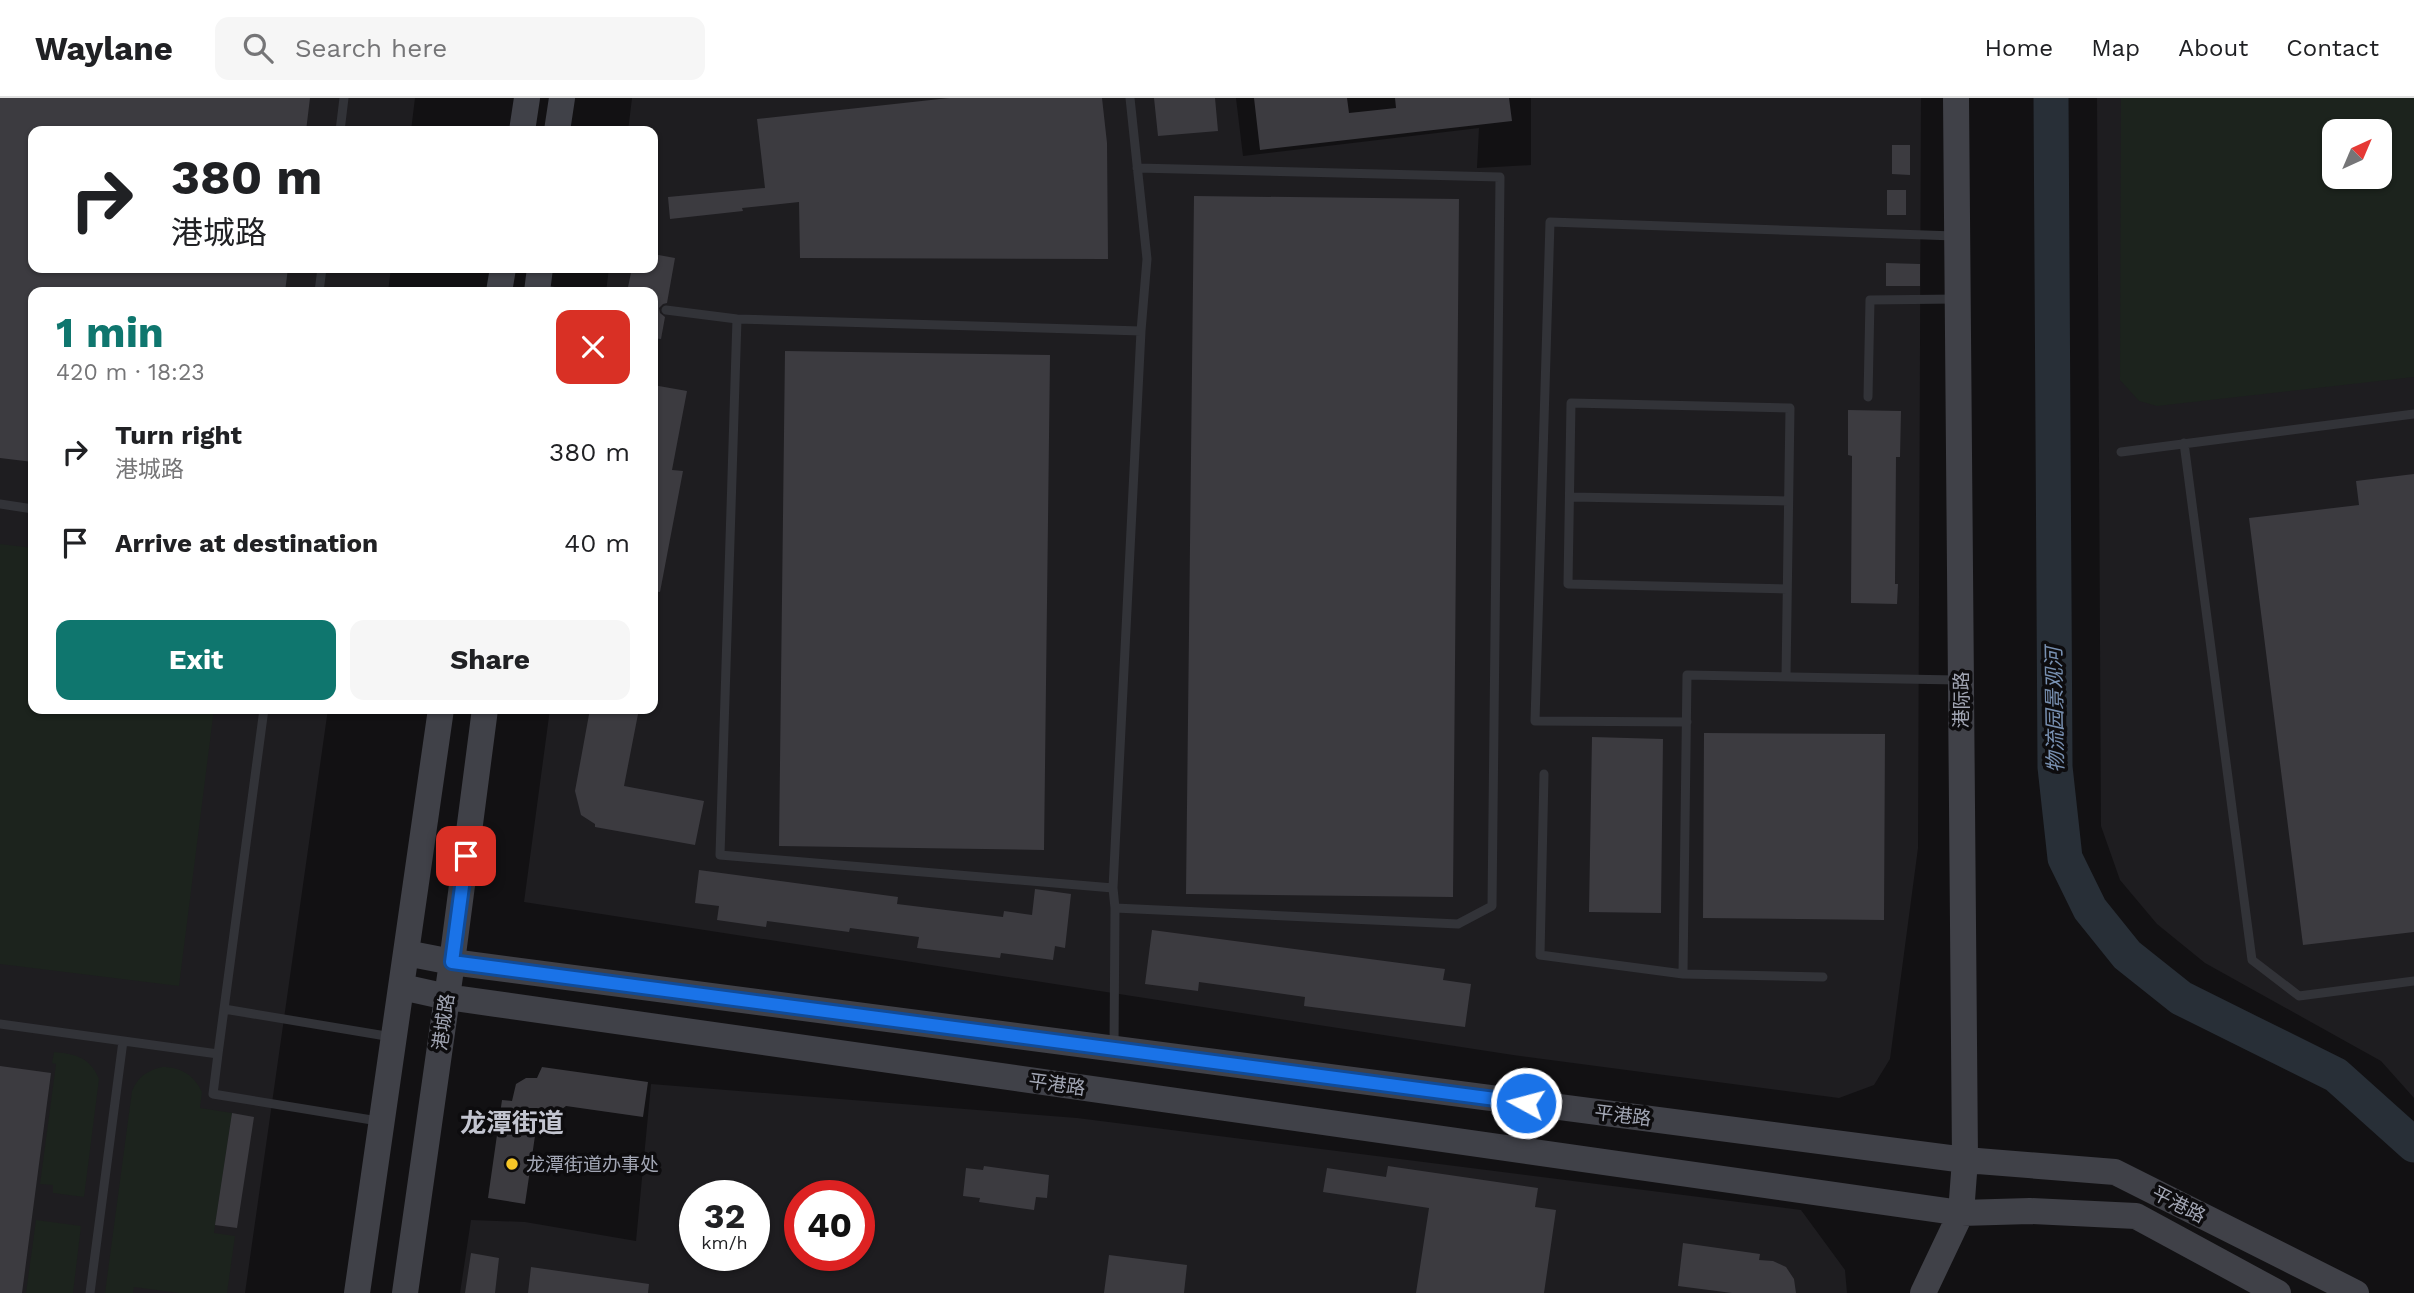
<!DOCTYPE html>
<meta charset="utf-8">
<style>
body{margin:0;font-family:"Work Sans","Noto Sans SC",sans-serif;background:#f6f6f6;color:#202124;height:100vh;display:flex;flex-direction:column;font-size:26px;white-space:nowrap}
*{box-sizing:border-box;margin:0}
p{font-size:23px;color:#757577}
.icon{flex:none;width:38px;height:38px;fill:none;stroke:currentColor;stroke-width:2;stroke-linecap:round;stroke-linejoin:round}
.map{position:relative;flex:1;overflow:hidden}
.panel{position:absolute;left:28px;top:189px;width:630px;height:427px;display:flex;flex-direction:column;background:#fff;border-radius:14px;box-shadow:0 2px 5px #0004}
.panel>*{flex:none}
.hud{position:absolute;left:28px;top:28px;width:630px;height:147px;border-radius:14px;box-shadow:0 2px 5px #0004;background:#fff;color:#202124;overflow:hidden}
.needle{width:46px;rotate:44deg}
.buttons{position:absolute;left:2322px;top:21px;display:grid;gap:14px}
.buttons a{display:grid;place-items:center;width:70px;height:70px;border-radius:14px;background:#fff;box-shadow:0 2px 5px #0004;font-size:35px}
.speed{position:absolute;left:679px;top:1082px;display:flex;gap:14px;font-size:35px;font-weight:700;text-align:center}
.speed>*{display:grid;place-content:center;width:91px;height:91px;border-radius:50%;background:#fff;box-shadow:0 2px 5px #0004;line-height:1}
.speed small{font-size:18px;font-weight:400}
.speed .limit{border:10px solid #d22;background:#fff;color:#111}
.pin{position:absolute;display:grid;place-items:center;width:60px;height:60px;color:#fff;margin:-30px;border-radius:14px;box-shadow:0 4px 10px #0006}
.me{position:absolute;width:77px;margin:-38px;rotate:277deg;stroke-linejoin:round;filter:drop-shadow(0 0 5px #0008)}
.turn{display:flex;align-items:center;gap:24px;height:147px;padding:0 28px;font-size:32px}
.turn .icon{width:91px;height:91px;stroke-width:2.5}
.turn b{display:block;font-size:49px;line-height:60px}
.round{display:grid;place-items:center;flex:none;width:74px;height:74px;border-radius:14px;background:#f6f6f6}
.head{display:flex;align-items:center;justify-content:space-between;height:119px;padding:0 28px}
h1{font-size:42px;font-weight:700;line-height:52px;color:#0f766e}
.cta{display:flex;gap:14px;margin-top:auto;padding:14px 28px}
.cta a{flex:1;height:80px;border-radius:14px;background:#0f766e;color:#fff;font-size:28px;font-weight:700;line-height:80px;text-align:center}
.cta a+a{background:#f6f6f6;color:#202124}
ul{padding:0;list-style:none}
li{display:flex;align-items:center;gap:21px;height:91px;padding:0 28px}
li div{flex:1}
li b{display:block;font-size:26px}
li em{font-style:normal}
header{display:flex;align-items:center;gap:42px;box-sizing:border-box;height:98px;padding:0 35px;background:#fff;border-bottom:2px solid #e0e0e0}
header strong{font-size:33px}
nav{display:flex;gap:38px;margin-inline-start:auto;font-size:24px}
.search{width:490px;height:63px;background:#f6f6f6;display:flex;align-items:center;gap:18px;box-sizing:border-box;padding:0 24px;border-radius:14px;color:#757577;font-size:26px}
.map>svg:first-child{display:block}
</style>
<header>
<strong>Waylane</strong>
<div class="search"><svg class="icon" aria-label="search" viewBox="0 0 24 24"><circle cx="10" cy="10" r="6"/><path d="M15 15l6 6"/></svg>Search here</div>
<nav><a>Home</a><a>Map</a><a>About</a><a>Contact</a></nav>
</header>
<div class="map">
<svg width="2414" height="1195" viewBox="0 0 2414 1195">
<rect width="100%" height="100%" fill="#121113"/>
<path fill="#1e1d20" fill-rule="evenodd" d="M 0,0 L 415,0 L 411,33 L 33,33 L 33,170 L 391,170 L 388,194 L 33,194 L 33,611 L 328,611 L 245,1195 L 0,1195 Z
M 632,0 L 1236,0 L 1243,58 L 1479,30 L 1477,70 L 1531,67 L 1531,0 L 1921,0 L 1918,750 L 1890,961 L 1874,987 L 1839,1000 L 1513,957 L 524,804 L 550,611 L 653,611 L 653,194 L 606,194 L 609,170 L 653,170 L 653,33 L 628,33 Z
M 2097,0 L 2414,0 L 2414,1000 L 2381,963 L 2205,865 L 2157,826 L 2120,782 L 2101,728 ZM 2334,33 L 2380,33 L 2380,79 L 2334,79 Z
M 651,986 L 1077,1020 L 1801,1112 L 1845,1172 L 1847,1195 L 460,1195 L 471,1122 L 525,1124 L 636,1143 ZM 695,1097 L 754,1097 L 754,1157 L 695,1157 ZM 800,1097 L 859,1097 L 859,1157 L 800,1157 Z"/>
<path fill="#1c231d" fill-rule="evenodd" d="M 2121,0 L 2414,0 L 2414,279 L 2157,308 L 2139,303 L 2120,282 ZM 2334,33 L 2380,33 L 2380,79 L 2334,79 Z
M 0,446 L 33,450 L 33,611 L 214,611 L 179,888 L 0,866 Z
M 54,954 C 75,956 90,959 99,981 L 84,1099 L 53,1095 L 53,1087 L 40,1086 L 56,966 L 52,965 Z
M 162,969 C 181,969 194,977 202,994 L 200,1010 L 232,1015 L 214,1135 L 235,1138 L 227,1195 L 179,1195 L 134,1189 L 133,1195 L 105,1195 L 132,993 C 138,979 146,973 162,969 Z
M 36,1122 L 81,1128 L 73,1195 L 26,1195 Z"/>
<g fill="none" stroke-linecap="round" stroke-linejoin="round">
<path stroke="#282f37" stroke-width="35" d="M 2051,0 L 2055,669 L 2065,760 L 2090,811 L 2127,857 L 2181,900 L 2336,977 L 2414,1047"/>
</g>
<path fill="#3c3b40" d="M 0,0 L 310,0 L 306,33 L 33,33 L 33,170 L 288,170 L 285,194 L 33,194 L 33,364 L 0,360 Z
M 949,0 L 1102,0 L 1107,45 L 1108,161 L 800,160 L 799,104 L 742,110 L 743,113 L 670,121 L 668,99 L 765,90 L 757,21 Z
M 1154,0 L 1215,0 L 1218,33 L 1158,38 Z
M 1254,0 L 1347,0 L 1349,15 L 1396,10 L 1395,0 L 1509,0 L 1512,23 L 1260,52 Z
M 1892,47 L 1910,47 L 1910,77 L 1892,76 Z
M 1887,92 L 1906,92 L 1906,117 L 1887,117 Z
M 1194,98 L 1459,101 L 1453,799 L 1186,796 Z
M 653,156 L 675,160 L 667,205 L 663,206 L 659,210 L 660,215 L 665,219 L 661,241 L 653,240 L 653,194 L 627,194 L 632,170 L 653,170 Z
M 1886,165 L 1920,166 L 1920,188 L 1886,188 Z
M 785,253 L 1050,257 L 1044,752 L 779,748 Z
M 653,287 L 687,293 L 672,372 L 683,373 L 660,494 L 653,493 Z
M 1848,312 L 1901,313 L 1900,359 L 1896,359 L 1895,486 L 1898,486 L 1897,506 L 1851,505 L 1852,358 L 1848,357 Z
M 2414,376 L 2414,834 L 2303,847 L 2249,420 L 2359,407 L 2356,383 Z
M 590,611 L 639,611 L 624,688 L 704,703 L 695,747 L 595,729 L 595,726 L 581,717 L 575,693 Z
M 1704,635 L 1885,636 L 1884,822 L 1703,820 Z
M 1592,639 L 1663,641 L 1661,815 L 1589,814 Z
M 699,772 L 898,799 L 897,806 L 1003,819 L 1004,813 L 1032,817 L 1035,791 L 1071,796 L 1065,850 L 1055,848 L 1053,862 L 1001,855 L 1000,860 L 917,850 L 919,839 L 850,830 L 849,834 L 767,823 L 766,829 L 717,822 L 719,808 L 695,805 Z
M 1152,832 L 1445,871 L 1443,882 L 1471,886 L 1465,929 L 1304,908 L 1305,899 L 1199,884 L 1198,893 L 1145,886 Z
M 0,968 L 51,975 L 22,1195 L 0,1195 Z
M 542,969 L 648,984 L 643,1019 L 566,1008 L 536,1031 L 525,1106 L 488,1100 L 502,1002 L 512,1003 L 516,986 L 526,980 L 537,980 Z
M 232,1015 L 254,1019 L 237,1130 L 215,1127 Z
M 984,1068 L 1049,1077 L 1047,1100 L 1036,1099 L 1034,1112 L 979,1104 L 980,1100 L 963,1098 L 966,1070 L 983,1072 Z
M 1388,1068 L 1538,1090 L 1535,1109 L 1556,1112 L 1544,1195 L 1416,1195 L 1429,1110 L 1323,1094 L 1327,1070 L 1386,1079 Z
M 1683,1145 L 1760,1156 L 1759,1162 L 1773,1163 L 1786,1169 L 1794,1181 L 1796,1195 L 1732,1195 L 1678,1188 Z
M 471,1155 L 499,1160 L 495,1195 L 465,1195 Z
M 1109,1157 L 1187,1167 L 1184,1195 L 1104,1195 Z
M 531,1169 L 649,1186 L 648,1195 L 528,1195 Z"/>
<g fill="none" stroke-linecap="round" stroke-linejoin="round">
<path stroke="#323338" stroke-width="9" d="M 1130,0 L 1147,161 L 1141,233
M 340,33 L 344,0
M 539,191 L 557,194
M 319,194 L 322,170
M 666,212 L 737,221 L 1141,233 L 1113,790 L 1115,810 L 1114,949
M 737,221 L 720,757 L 1113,790
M 1868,299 L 1870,202 L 1956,201
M 2184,345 L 2252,862 L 2299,898 L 2414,883
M 2121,354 L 2414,316
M 1570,399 L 1788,403
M 0,406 L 33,411
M 1786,579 L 1790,310 L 1571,305 L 1568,486 L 1787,491
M 1687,624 L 1535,623 L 1550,124 L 1955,138
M 1544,676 L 1540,857 L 1683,876 L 1823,879
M 1115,810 L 1458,826 L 1492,808 L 1500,79 L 1137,70
M 1683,876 L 1687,577 L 1957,582
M 224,911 L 392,939
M 0,926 L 218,956 L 264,611
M 218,956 L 213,996 L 378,1023
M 90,1195 L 123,943"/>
<path stroke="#404148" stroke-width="26" d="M 522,33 L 527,0
M 557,33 L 562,0
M 499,194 L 503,170
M 537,194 L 540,170
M 406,855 L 452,864 L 1965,1062 L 2115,1074 L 2356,1195
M 402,889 L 447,899 L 1961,1115 L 2030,1113 L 2136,1118 L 2278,1195
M 357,1195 L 441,611
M 405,1195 L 452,864 L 485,611
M 1923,1195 L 1961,1115 L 1965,1062 L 1956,0"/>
</g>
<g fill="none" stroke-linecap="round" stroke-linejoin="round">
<defs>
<path id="route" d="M 466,758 L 452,864 L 1526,1005"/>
</defs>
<use href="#route" stroke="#114b97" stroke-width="18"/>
<use href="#route" stroke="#1a73e8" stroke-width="12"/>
</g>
<circle fill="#f6c627" stroke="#0d0c0e" stroke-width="2.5" cx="512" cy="1066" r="7"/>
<g text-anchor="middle" stroke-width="7" stroke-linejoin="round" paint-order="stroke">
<g font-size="19" fill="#a2a6b4" stroke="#0d0c0e">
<text transform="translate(1961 602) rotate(-90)" y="7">港际路</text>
<text transform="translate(443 924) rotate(-82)" y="7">港城路</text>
<text transform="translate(1057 986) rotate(8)" y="7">平港路</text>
<text transform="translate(1623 1017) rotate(7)" y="7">平港路</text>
<text transform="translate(2179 1106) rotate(27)" y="7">平港路</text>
</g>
<g font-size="19" fill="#a2a6b4" stroke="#0d0c0e" text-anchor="start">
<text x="526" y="1073">龙潭街道办事处</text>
</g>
<g font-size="21" font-style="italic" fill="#7890b1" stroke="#0d0c0e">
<text transform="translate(2055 612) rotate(-91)" y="7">物流园景观河</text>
</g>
<g font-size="26" font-weight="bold" fill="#c3c5d0" stroke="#0d0c0e">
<text x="512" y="1034">龙潭街道</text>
</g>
</g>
</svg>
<div class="buttons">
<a><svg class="needle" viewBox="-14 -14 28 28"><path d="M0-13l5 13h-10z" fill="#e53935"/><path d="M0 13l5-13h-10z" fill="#757577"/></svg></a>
</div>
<div class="speed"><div>32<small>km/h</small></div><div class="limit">40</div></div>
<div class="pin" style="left:466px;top:758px;background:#d93025"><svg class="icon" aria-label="arrive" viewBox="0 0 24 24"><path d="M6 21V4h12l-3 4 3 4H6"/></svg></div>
<svg class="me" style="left:1526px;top:1005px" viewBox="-20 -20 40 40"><circle r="17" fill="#1a73e8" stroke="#fff" stroke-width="3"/><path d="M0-11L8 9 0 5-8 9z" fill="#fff"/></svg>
<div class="hud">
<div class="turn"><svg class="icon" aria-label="right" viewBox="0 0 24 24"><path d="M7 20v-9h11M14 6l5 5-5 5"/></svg><div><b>380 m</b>港城路</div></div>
</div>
<section class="panel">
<div class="head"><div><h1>1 min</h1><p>420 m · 18:23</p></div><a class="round" style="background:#d93025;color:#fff"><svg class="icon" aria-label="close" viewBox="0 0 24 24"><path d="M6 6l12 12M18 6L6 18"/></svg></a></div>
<ul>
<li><svg class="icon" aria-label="right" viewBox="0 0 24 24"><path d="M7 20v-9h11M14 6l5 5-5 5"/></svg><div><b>Turn right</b><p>港城路</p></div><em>380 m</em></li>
<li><svg class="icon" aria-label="arrive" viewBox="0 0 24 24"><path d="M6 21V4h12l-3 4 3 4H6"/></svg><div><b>Arrive at destination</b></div><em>40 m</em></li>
</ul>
<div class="cta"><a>Exit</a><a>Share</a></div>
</section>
</div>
